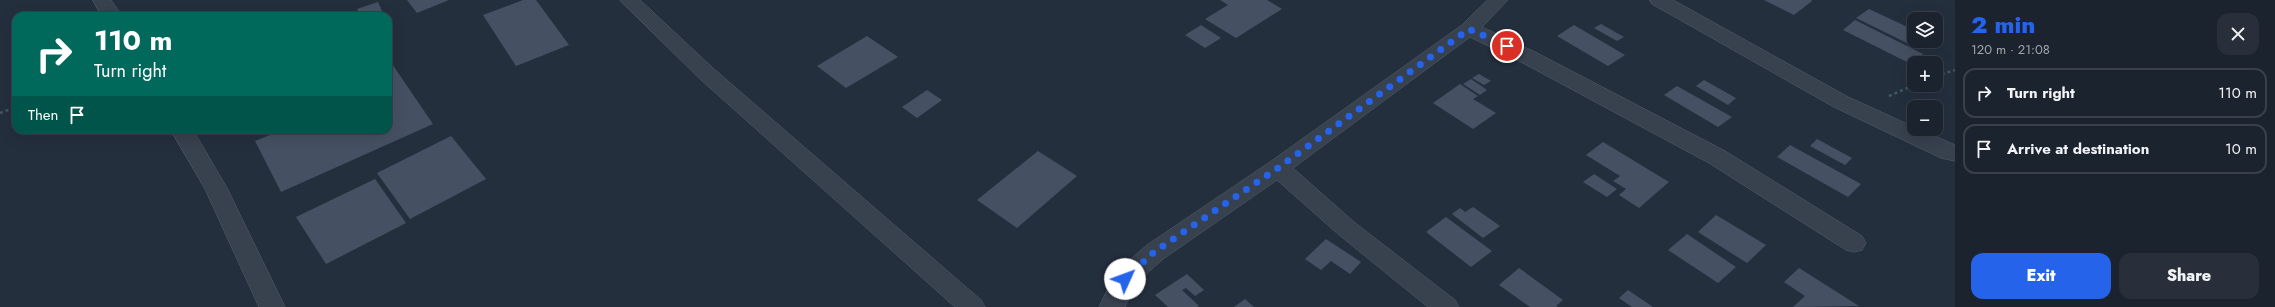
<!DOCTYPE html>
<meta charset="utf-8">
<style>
body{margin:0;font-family:Jost,sans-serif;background:#282f3a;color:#f1f3f6;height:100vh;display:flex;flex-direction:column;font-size:15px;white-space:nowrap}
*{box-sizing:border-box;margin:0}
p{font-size:13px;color:#a0a4aa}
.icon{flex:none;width:22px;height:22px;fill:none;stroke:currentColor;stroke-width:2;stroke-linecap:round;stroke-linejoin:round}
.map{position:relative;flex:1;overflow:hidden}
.details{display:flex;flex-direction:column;background:#1b232e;width:320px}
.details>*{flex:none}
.hud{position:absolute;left:12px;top:12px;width:380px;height:122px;border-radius:12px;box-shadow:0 4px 16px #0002,0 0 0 1px #39404a;background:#00695c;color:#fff;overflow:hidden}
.fabs{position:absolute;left:1907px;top:12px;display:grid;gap:8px}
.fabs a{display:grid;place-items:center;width:36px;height:36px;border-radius:8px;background:#1b232e;box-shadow:0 4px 16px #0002,0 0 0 1px #39404a;font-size:20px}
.pin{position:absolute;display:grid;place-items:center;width:34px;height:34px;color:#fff;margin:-17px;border:2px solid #fff;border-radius:50%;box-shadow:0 1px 4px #0007}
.me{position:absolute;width:44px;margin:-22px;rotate:47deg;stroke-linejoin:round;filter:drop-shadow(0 0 3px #0008)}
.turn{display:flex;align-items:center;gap:14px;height:84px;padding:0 16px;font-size:18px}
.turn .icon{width:52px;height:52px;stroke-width:2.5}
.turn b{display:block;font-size:28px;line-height:34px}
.then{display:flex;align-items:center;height:38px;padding:0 16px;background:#0003;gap:8px;font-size:15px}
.round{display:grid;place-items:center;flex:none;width:42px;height:42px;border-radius:12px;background:#282f3a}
.head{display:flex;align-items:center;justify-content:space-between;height:68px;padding:0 16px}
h1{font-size:24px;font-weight:800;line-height:30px;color:#2563eb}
.cta{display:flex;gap:8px;margin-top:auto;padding:8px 16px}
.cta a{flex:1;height:46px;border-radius:12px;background:#2563eb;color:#fff;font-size:16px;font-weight:800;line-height:46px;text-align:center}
.cta a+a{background:#282f3a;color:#f1f3f6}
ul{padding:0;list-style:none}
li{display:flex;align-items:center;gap:12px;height:50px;margin:0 8px 6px;padding:0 8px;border:2px solid #39404a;border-radius:12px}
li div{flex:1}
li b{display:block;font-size:15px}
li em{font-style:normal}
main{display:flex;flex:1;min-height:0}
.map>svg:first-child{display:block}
</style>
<main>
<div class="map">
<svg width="1955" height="307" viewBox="0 0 1955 307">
<rect width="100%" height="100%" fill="#242f3e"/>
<path fill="#455162" d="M 407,0 L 449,0 L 417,13 Z
M 523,0 L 536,0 L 569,45 L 516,66 L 483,15 Z
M 1220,0 L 1267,0 L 1282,9 L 1236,38 L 1205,19 L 1228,5 Z
M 1764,0 L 1811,0 L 1812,1 L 1794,15 Z
M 378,2 L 382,11 L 360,16 L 357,9 Z
M 1869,9 L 1914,30 L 1914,39 L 1909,44 L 1856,18 Z
M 1855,20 L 1923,54 L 1911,64 L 1843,30 Z
M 1601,24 L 1624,37 L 1617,41 L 1594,28 Z
M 1201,25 L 1221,38 L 1205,48 L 1185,35 Z
M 1574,25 L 1625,55 L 1608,66 L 1557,36 Z
M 867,36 L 898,57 L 846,88 L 817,66 Z
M 388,58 L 433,124 L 281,192 L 255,141 L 282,130 L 388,130 Z
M 1479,74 L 1491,81 L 1484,85 L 1472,78 Z
M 1471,79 L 1487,90 L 1480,95 L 1463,84 Z
M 1704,80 L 1736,98 L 1728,105 L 1696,86 Z
M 1460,84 L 1478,96 L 1473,99 L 1496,113 L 1473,129 L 1433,103 Z
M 1677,86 L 1732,117 L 1718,127 L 1664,95 Z
M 927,90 L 942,100 L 917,118 L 902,107 Z
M 451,136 L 486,179 L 410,219 L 377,173 Z
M 1817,139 L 1852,158 L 1845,165 L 1810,146 Z
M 1603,142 L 1669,182 L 1639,208 L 1619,195 L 1626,189 L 1613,181 L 1620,176 L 1586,155 Z
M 1790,145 L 1861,184 L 1848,197 L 1777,157 Z
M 1038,151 L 1077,176 L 1017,228 L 977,200 Z
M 1594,174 L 1617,189 L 1607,197 L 1583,182 Z
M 375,179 L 406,223 L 326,264 L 296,217 Z
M 1473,207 L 1500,226 L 1483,238 L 1452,214 L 1460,208 L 1465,212 Z
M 1716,215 L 1766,245 L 1747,263 L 1698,232 Z
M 1446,217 L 1492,251 L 1471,267 L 1426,232 Z
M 1687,234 L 1736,267 L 1718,283 L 1668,250 Z
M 1326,239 L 1361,262 L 1350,274 L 1331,261 L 1321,270 L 1305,259 Z
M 1519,268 L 1563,300 L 1556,306 L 1558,307 L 1530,307 L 1499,285 Z
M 1799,268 L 1859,306 L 1793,307 L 1805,296 L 1784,282 Z
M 1187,274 L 1204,290 L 1195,296 L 1186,288 L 1182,290 L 1199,306 L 1197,307 L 1168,307 L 1155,295 Z
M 1628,290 L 1653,307 L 1632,307 L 1619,298 Z
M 1245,299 L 1254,307 L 1234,307 Z"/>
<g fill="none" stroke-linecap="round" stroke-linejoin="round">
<defs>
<path id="street" d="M 93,0 L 111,0 L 122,16 L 102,16 Z
M 620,0 L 640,0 L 714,69 L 981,300 L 985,307 L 955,307 L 700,79 Z
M 1488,0 L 1508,0 L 1482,27 L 1537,53 L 1725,151 L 1862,236 L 1866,243 L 1862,250 L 1854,252 L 1846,250 L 1709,163 L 1523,63 L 1470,37 L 1293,168 L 1354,222 L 1455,300 L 1459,307 L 1428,307 L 1338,234 L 1277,180 L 1163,259 L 1134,285 L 1125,307 L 1099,307 L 1116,272 L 1147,245 L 1270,162 L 1462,25 Z
M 1650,0 L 1673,0 L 1848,97 L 1914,127 L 1914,129 L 1919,129 L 1955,145 L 1955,161 L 1941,158 L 1834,107 L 1652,4 Z
M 171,130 L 193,130 L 227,188 L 285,307 L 259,307 L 205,189 Z"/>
</defs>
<use href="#street" stroke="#565f6c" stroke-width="1"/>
<path stroke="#44595c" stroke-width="2.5" stroke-dasharray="3 3" stroke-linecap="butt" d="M 1936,76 L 1955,70
M 1889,96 L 1914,85
M 0,113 L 16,107"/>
<use href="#street" fill="#38414e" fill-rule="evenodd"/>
</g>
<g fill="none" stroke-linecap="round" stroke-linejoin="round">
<path stroke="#2563eb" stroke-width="7" stroke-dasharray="0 12.6" d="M 1125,279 L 1154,252 L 1278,168 L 1469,29 L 1507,46"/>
</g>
</svg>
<div class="fabs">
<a><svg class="icon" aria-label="layers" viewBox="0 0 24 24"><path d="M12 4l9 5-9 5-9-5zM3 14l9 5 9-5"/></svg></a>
<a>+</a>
<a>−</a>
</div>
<div class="pin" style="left:1507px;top:46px;background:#d93025"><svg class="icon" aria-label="arrive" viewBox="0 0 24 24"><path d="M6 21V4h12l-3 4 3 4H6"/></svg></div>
<svg class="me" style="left:1125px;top:279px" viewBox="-20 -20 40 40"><circle r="19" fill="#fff"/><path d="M0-13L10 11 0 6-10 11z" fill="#2563eb"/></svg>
<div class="hud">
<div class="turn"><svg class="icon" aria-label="right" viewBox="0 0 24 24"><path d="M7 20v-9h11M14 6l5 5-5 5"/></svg><div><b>110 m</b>Turn right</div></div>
<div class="then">Then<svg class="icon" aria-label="arrive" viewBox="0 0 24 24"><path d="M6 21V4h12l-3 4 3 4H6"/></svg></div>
</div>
</div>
<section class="details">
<div class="head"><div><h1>2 min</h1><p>120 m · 21:08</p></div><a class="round"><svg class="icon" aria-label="close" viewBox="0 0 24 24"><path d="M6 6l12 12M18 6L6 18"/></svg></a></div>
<ul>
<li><svg class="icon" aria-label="right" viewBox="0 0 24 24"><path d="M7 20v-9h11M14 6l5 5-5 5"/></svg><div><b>Turn right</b></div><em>110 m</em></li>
<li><svg class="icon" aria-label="arrive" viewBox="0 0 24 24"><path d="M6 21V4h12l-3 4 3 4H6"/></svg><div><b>Arrive at destination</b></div><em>10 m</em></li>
</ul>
<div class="cta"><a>Exit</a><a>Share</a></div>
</section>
</main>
